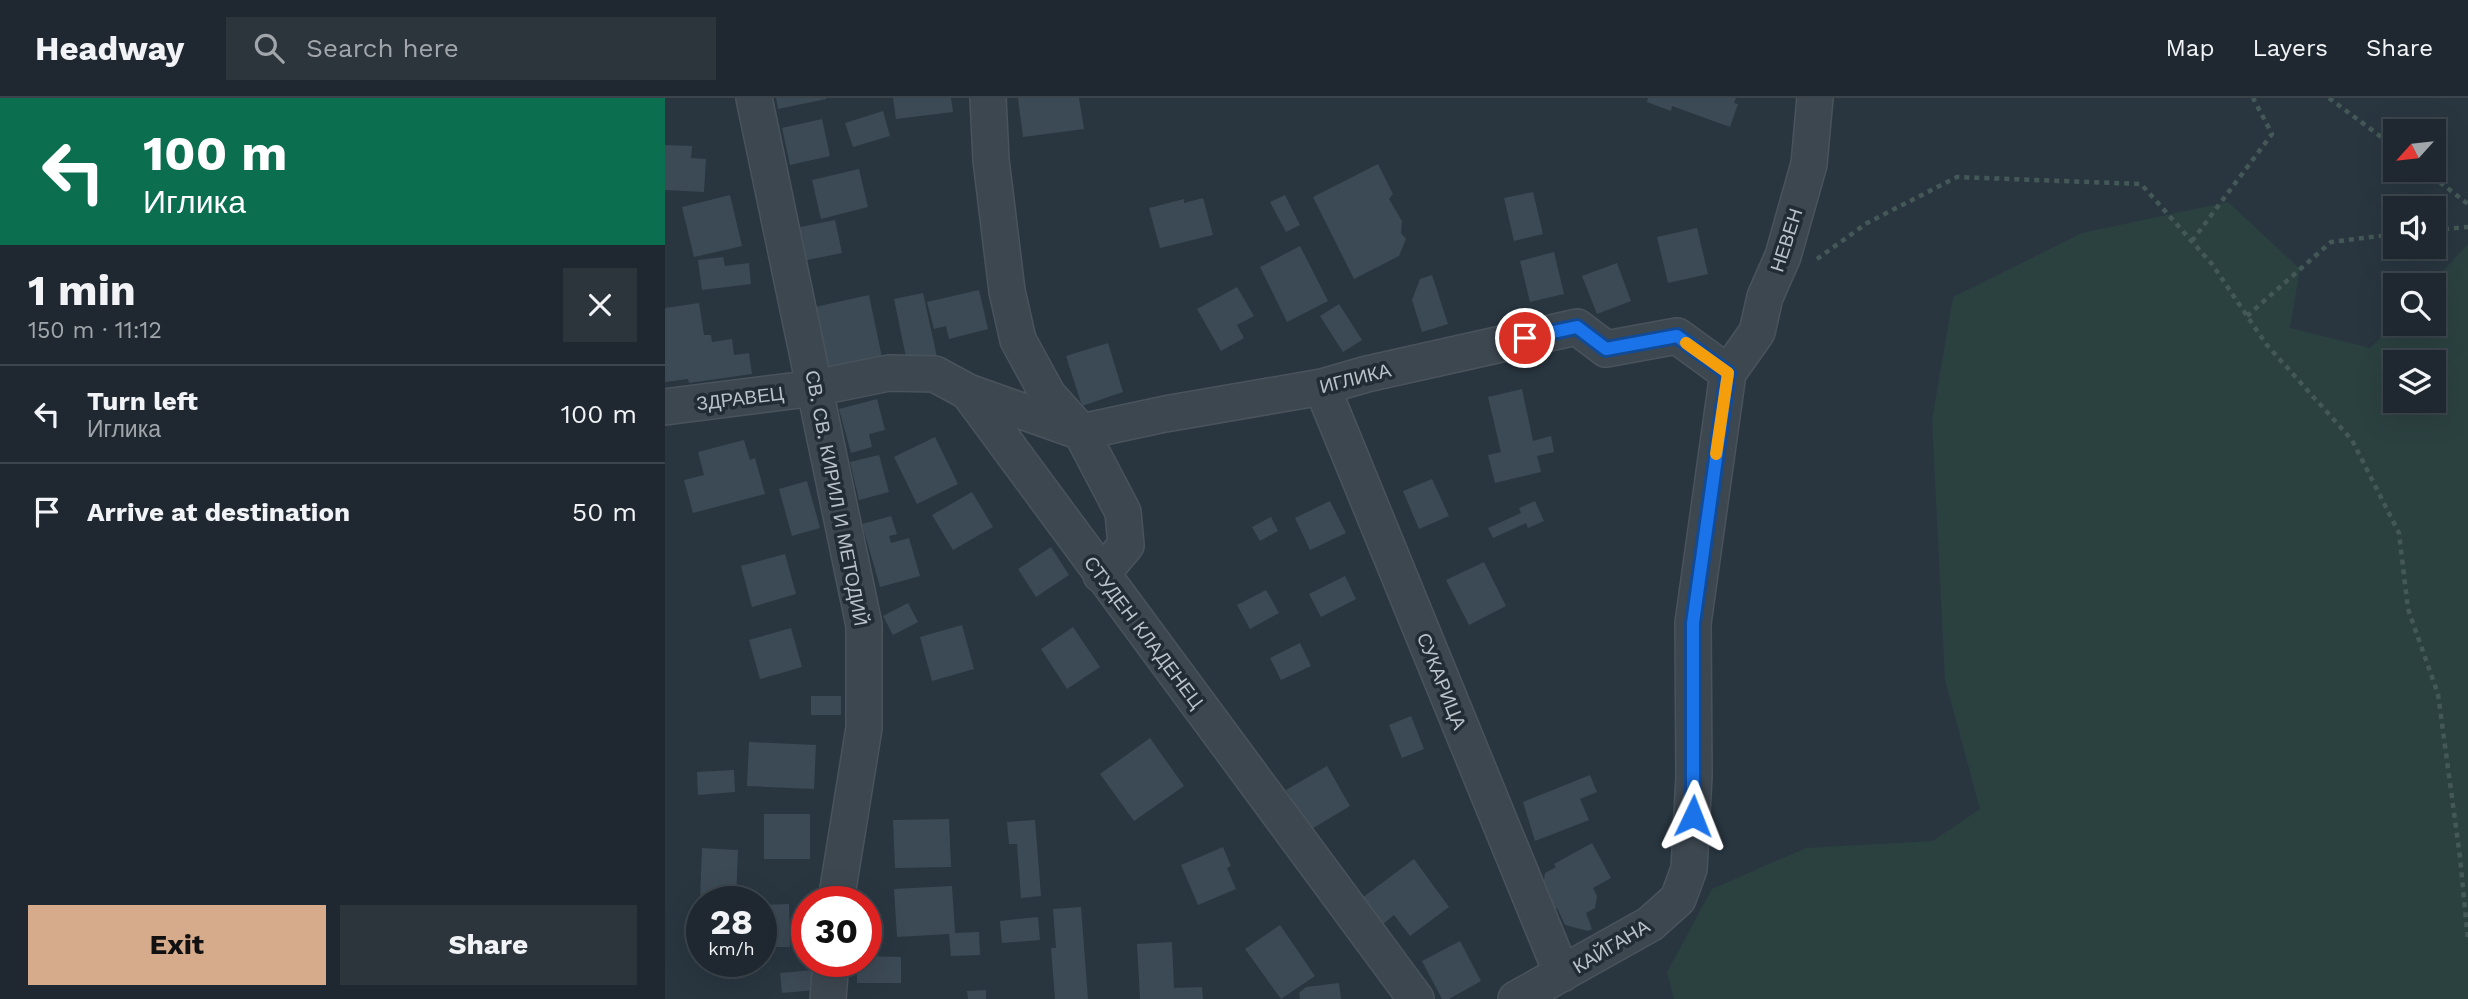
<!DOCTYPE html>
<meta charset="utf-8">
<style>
body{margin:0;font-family:"Work Sans",sans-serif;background:#2c343c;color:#f1f3f6;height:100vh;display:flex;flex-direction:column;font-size:26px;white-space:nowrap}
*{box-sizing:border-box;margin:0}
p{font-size:23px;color:#a1a6ab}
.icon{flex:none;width:38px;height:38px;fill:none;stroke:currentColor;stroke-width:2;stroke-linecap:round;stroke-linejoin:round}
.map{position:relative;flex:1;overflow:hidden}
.details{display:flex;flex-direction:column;background:#1f2830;width:665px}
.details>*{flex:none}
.top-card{background:#0b6e4f;color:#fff;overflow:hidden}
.needle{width:46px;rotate:243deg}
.buttons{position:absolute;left:1718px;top:21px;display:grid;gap:14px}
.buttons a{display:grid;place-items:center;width:63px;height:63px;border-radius:0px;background:#1f2830;box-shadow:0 7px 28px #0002,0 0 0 2px #3c444c;font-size:35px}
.speed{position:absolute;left:21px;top:788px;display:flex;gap:14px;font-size:35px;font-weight:700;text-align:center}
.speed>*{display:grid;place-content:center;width:91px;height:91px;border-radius:50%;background:#1f2830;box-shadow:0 7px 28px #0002,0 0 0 2px #3c444c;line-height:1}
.speed small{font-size:18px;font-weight:400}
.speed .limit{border:10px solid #d22;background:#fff;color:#111}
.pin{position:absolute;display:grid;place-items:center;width:60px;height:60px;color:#fff;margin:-30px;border:4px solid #fff;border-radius:50%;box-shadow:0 2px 7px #0007}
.me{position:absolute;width:77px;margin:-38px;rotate:2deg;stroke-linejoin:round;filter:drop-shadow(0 0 5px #0008)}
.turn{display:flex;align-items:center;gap:24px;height:147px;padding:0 28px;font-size:32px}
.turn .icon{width:91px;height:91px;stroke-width:2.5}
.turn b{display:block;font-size:49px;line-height:60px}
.round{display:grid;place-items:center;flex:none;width:74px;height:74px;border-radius:0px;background:#2c343c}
.headline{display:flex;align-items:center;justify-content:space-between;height:119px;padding:0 28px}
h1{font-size:42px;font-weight:700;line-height:52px}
.primary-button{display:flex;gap:14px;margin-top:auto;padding:14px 28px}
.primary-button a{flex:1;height:80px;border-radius:0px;background:#d6ab8b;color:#111;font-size:28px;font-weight:700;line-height:80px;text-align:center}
.primary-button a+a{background:#2c343c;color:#f1f3f6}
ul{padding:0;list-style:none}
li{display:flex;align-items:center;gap:21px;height:98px;padding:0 28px;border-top:2px solid #3c444c}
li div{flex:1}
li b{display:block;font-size:26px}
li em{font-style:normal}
header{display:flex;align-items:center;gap:42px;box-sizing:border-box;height:98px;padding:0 35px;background:#1f2830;border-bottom:2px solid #3c444c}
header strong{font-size:33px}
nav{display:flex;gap:38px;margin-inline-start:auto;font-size:24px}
.search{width:490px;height:63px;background:#2c343c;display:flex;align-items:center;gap:18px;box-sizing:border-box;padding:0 24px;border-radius:0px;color:#a1a6ab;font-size:26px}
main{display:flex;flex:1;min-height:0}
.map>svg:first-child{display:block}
</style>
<header>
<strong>Headway</strong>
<div class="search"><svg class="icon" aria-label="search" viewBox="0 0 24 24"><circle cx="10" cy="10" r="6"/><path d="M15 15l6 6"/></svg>Search here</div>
<nav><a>Map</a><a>Layers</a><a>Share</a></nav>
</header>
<main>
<section class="details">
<div class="top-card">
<div class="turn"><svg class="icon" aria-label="left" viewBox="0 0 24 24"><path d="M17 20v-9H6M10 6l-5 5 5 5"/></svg><div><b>100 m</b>Иглика</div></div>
</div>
<div class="headline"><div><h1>1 min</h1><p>150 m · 11:12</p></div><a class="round"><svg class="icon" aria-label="close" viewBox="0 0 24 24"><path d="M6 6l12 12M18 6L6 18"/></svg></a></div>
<ul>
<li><svg class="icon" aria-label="left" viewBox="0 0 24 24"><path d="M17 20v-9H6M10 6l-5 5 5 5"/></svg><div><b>Turn left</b><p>Иглика</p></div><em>100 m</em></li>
<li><svg class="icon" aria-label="arrive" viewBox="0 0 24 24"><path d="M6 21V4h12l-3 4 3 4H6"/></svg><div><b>Arrive at destination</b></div><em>50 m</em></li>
</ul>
<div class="primary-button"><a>Exit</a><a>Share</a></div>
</section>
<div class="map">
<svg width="1803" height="901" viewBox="0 0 1803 901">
<rect width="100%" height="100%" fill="#293640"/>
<path fill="#2b4140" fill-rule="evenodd" d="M 1563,104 L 1635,171 L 1625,230 L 1705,250 L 1731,223 L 1731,226 L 1769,226 L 1769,187 L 1764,187 L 1803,146 L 1803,901 L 1009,901 L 1002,874 L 1047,791 L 1141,750 L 1268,743 L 1315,711 L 1280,582 L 1267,322 L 1288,199 L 1417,135 ZM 1731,264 L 1769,264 L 1769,303 L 1731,303 Z"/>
<path fill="#3c4a55" d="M 111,0 L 161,0 L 161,1 L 113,11 Z
M 228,0 L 286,0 L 288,14 L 231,21 Z
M 353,0 L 414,0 L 419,31 L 358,39 Z
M 983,0 L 1071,0 L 1069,5 L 1073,6 L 1065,29 L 1007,8 L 1006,13 L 982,4 Z
M 218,13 L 225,38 L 188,49 L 180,25 Z
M 157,21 L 165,58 L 125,67 L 117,30 Z
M 0,47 L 27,48 L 26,60 L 41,61 L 39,94 L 0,92 Z
M 713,66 L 728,96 L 724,101 L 737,123 L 736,135 L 741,141 L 734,158 L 689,181 L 648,99 Z
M 194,71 L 203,109 L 156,121 L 147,82 Z
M 868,94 L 878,136 L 849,143 L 839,100 Z
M 65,97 L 77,148 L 29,159 L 17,109 Z
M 620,97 L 635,127 L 621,134 L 605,104 Z
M 538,100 L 548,137 L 495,150 L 484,110 L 519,101 L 519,105 Z
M 170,122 L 177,155 L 142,162 L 135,129 Z
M 1032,130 L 1043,176 L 1003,185 L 992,139 Z
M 635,148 L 663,203 L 622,224 L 595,169 Z
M 889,154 L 899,196 L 865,204 L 855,163 Z
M 58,159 L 60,168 L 84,165 L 86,186 L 37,192 L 33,162 Z
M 952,165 L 966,203 L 932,216 L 917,178 Z
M 767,177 L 783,226 L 757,234 L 747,202 L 755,181 Z
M 572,189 L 589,218 L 572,227 L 579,240 L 556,253 L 532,211 Z
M 314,192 L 323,231 L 284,241 L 281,228 L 269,231 L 262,204 Z
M 258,195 L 272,259 L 242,264 L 229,201 Z
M 204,197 L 219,269 L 165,277 L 150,209 Z
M 34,205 L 39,237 L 46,237 L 47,244 L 67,241 L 69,257 L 84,255 L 87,276 L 24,285 L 23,281 L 0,284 L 0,210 Z
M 674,206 L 697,242 L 678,254 L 655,218 Z
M 443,245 L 458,294 L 417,308 L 401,258 Z
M 857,291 L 868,343 L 886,338 L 889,354 L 872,358 L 876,374 L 830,385 L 823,357 L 836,354 L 823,299 Z
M 212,301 L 220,332 L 204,336 L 207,349 L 186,355 L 174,311 Z
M 270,339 L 293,386 L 252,406 L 229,359 Z
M 79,342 L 85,362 L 90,360 L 100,396 L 28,415 L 19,382 L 39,377 L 33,354 Z
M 214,357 L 224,394 L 194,402 L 185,364 Z
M 767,381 L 784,418 L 754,431 L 738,393 Z
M 142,383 L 155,430 L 127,438 L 114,391 Z
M 307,394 L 328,429 L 288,452 L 267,417 Z
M 665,403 L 681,435 L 645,452 L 630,420 Z
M 870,403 L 879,423 L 863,430 L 861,425 L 828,440 L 823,430 L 856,415 L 854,410 Z
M 226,418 L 232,436 L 224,438 L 226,445 L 244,440 L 255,478 L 215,489 L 197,426 Z
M 606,419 L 613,433 L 595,443 L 587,429 Z
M 386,449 L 404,477 L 371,499 L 353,471 Z
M 120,456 L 131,496 L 87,509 L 76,468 Z
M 819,464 L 841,508 L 804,527 L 781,482 Z
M 680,478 L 691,501 L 656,519 L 644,496 Z
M 601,492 L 614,515 L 585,531 L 572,507 Z
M 243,505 L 253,524 L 228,537 L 218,518 Z
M 297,527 L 309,571 L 267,583 L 255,539 Z
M 408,529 L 435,569 L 402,591 L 376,551 Z
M 126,530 L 137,569 L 95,581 L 84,542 Z
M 635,545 L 646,568 L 616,582 L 605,560 Z
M 146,598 L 176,598 L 176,617 L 146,617 Z
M 746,618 L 759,651 L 737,660 L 724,627 Z
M 485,640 L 519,688 L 469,723 L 435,676 Z
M 84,644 L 151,647 L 149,691 L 82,688 Z
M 662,668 L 685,708 L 645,732 L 621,692 Z
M 69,672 L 70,694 L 33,697 L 32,674 Z
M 925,677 L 932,694 L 915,701 L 924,722 L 870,743 L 858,704 Z
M 99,716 L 145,716 L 145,761 L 99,761 Z
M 284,721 L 286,769 L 230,770 L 228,722 Z
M 370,722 L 376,798 L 356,800 L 352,746 L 344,746 L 342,724 Z
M 927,745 L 946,780 L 928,790 L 932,798 L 930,810 L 921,815 L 927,831 L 923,833 L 900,827 L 892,810 L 888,813 L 877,794 L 880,775 L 891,769 L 889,766 Z
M 558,749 L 566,768 L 562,770 L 571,791 L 533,807 L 516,767 Z
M 37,750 L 73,752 L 71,803 L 35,802 Z
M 749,761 L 784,809 L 745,838 L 729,817 L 717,827 L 697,800 Z
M 287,788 L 290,835 L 314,834 L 315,857 L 286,858 L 284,836 L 232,839 L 229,791 Z
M 124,806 L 125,849 L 96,849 L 96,807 Z
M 416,809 L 423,901 L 390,901 L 386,850 L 391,850 L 388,811 Z
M 373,819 L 375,842 L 337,845 L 335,823 Z
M 615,827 L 650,878 L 616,901 L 580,851 Z
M 795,843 L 816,883 L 784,901 L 777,901 L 757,863 Z
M 507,844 L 509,890 L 537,889 L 538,901 L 475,901 L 472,846 Z
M 201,858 L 236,859 L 236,885 L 192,885 L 192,863 L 201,863 Z
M 148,872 L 150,892 L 117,895 L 115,875 Z
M 674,885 L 676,901 L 635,901 L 634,895 L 641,889 Z
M 321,892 L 321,901 L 303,901 L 302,893 Z"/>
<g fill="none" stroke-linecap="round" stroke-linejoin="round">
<defs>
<path id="minor" d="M 89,0 L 199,527 L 199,630 L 171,803
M 323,0 L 326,62 L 342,193 L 353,242 L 383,297 L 416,334 L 458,414 L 461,447 L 436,477
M 657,289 L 897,876
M 303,294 L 416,334 L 500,316 L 657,289 L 702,276 L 912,229 L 941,251 L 1012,238 L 1063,275
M 0,309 L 150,290 L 224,275 L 270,276 L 303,294 L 751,901
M 163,901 L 166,863
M 851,901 L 985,826 L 1013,801 L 1024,771 L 1029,678 L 1028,525 L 1063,275 L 1092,234 L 1100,199 L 1118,158 L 1144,66 L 1150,0"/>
</defs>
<use href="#minor" stroke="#4a535c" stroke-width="38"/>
<path stroke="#445957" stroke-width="4.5" stroke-dasharray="5 5" stroke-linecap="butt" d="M 1664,0 L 1731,50
M 1759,72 L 1803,106
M 1769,132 L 1803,129
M 1527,143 L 1607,36 L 1588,0
M 1152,161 L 1202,125 L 1292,79 L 1476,86 L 1547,166 L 1601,246 L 1687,342 L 1734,435 L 1743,511 L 1773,596 L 1795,759 L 1803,842
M 1582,218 L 1666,144 L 1731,136"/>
<use href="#minor" stroke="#3d4750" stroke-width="35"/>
</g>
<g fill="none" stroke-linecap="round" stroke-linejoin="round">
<defs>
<path id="route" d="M 860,240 L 912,229 L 941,251 L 1012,238 L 1063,275 L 1028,525 L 1028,718"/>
</defs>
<use href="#route" stroke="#114b97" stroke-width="18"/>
<use href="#route" stroke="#1a73e8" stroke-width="12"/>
<path stroke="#f59e0b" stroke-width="12" d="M 1021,245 L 1063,275 L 1051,356"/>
</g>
<g text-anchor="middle" stroke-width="7" stroke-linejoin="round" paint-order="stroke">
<g font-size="19" fill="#bac2ca" stroke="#222c35">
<text transform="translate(1121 142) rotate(-72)" y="7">НЕВЕН</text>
<text transform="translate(690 280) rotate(-14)" y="7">ИГЛИКА</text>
<text transform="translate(75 300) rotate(-7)" y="7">ЗДРАВЕЦ</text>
<text transform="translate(172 400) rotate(79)" y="7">СВ. СВ. КИРИЛ И МЕТОДИЙ</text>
<text transform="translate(479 534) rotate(53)" y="7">СТУДЕН КЛАДЕНЕЦ</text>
<text transform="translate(777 583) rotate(68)" y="7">СУКАРИЦА</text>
<text transform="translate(946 848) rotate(-31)" y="7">КАЙГАНА</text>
</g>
</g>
</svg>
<div class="buttons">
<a><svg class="needle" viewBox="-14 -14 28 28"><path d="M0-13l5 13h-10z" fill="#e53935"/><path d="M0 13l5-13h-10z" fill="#a1a6ab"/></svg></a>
<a><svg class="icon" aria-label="sound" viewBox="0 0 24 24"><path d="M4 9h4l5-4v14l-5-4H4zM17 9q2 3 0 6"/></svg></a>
<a><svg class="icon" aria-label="search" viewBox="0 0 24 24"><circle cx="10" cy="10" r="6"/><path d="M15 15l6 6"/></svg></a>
<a><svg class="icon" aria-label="layers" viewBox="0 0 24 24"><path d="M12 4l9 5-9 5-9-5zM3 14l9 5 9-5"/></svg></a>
</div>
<div class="speed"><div>28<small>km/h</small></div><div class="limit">30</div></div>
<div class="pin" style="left:860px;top:240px;background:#d93025"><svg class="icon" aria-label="arrive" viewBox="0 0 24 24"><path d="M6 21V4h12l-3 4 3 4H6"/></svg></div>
<svg class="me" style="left:1028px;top:718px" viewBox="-20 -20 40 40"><path d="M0-17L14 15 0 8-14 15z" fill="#1a73e8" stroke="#fff" stroke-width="4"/></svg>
</div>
</main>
